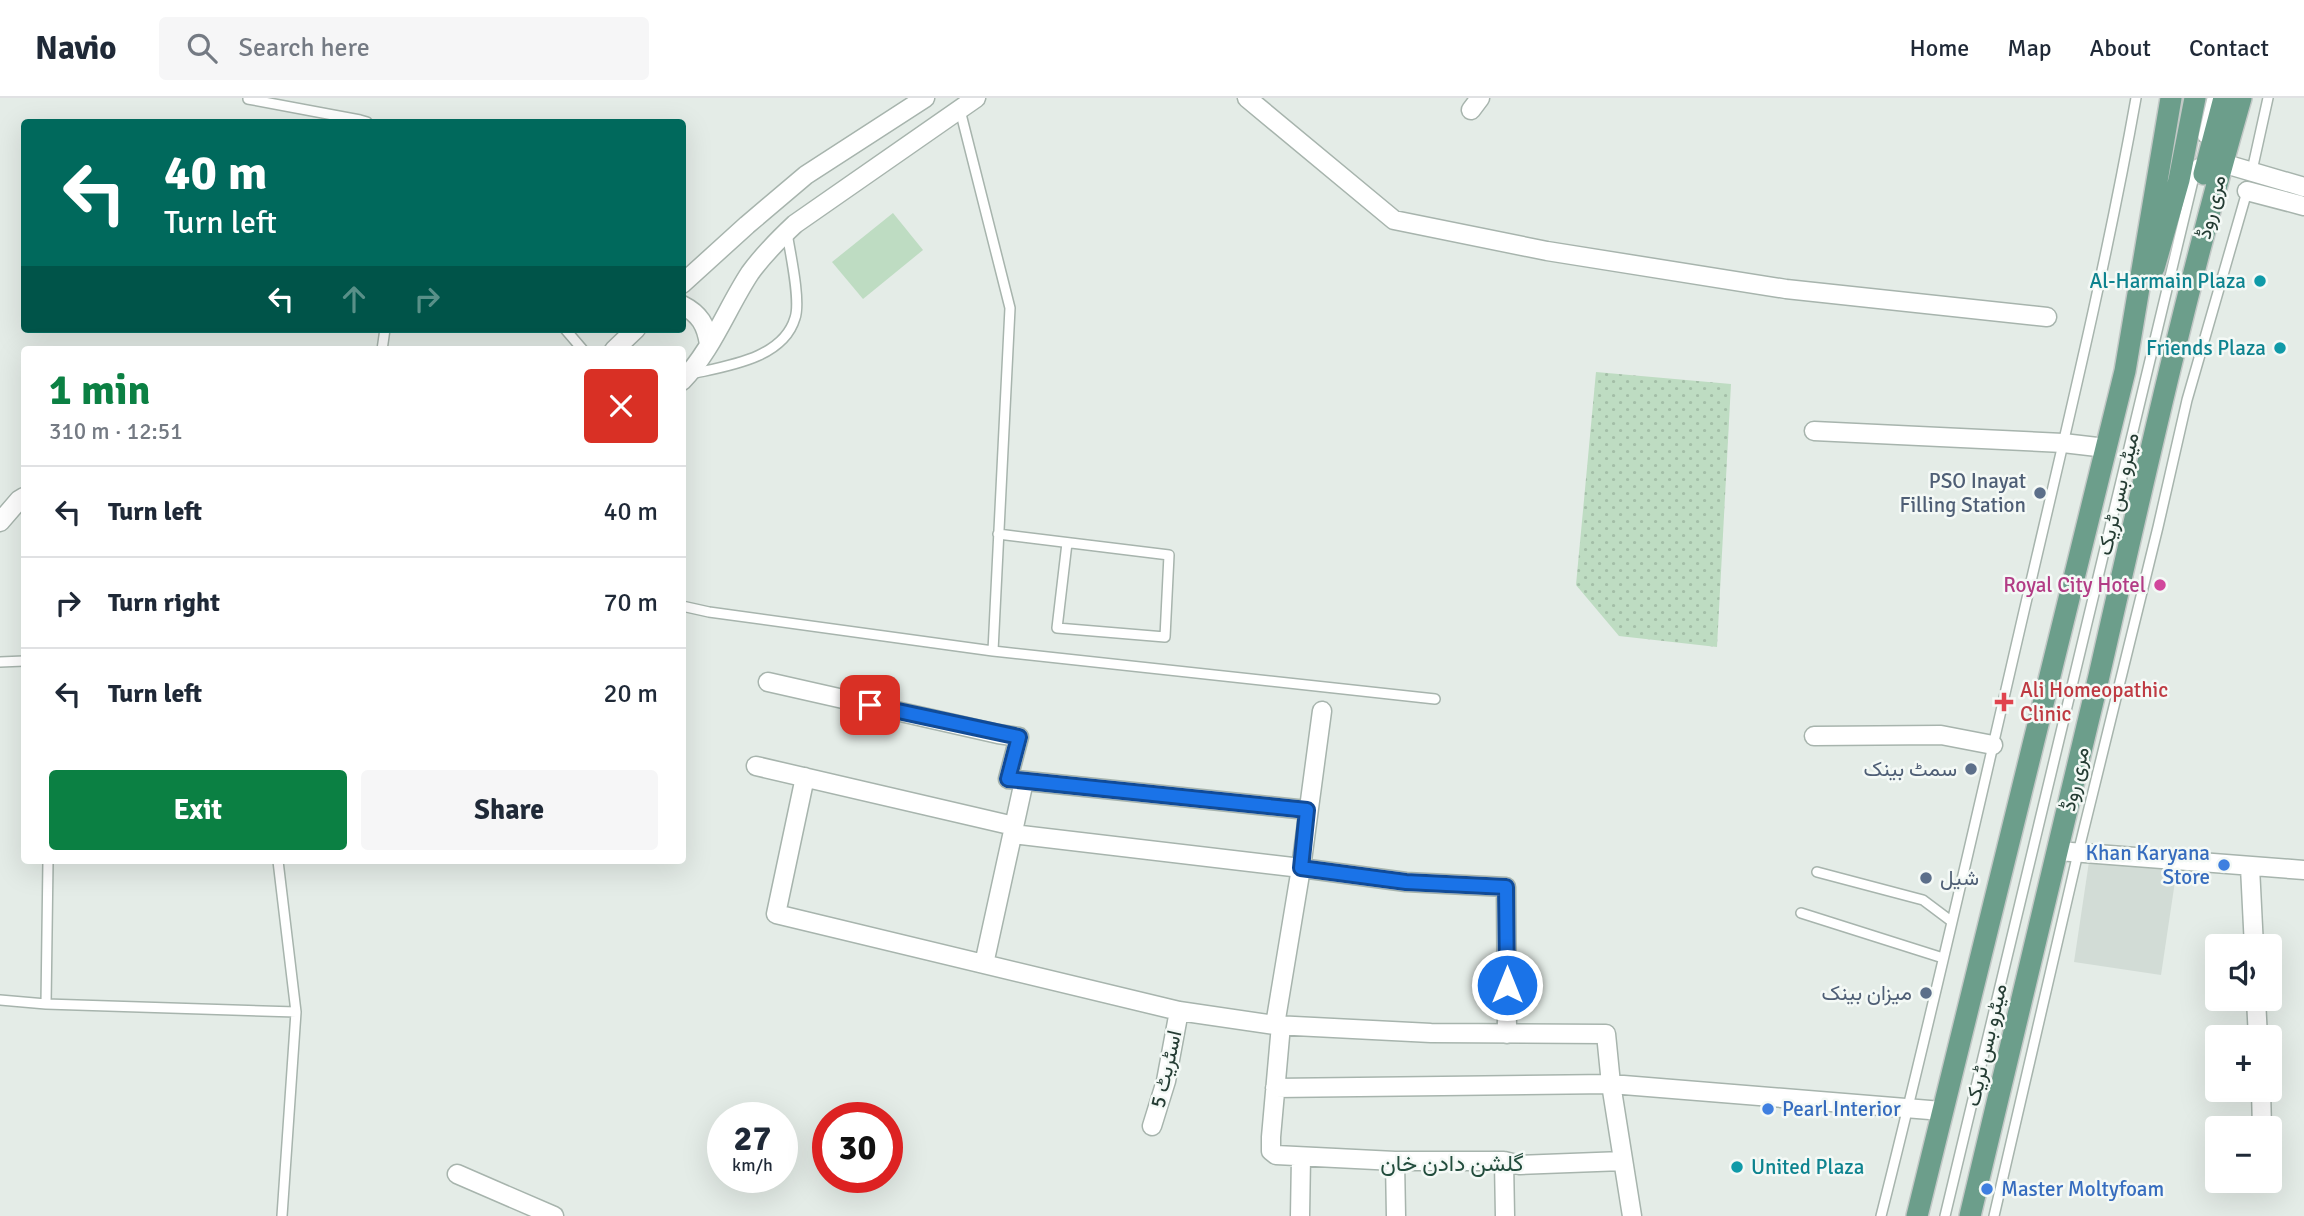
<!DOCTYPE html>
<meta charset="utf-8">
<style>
body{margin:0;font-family:Signika,Vazirmatn,sans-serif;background:#f6f6f7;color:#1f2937;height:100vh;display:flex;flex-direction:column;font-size:26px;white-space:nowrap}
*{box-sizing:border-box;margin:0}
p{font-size:23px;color:#747a83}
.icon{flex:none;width:38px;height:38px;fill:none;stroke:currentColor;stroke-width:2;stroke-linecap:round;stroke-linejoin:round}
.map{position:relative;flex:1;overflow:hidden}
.details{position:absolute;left:21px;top:248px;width:665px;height:518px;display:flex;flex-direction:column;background:#fff;border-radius:7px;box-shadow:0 7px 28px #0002}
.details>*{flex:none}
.top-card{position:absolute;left:21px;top:21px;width:665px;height:214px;border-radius:7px;box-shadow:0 7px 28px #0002;background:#00695c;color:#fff;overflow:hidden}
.tools{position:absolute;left:2205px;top:836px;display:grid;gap:14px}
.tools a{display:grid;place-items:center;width:77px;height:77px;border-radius:7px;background:#fff;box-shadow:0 7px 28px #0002;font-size:35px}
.speed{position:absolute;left:707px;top:1004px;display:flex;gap:14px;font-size:35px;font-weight:700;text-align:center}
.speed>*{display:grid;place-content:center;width:91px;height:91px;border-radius:50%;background:#fff;box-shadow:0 7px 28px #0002;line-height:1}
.speed small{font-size:18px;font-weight:400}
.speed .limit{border:10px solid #d22;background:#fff;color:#111}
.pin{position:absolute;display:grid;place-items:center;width:60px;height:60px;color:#fff;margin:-30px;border-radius:14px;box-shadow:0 4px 10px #0006}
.me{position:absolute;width:77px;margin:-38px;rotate:0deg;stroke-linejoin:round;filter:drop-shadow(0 0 5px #0008)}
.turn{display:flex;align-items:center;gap:24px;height:147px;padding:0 28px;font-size:32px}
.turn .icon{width:91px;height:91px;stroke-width:2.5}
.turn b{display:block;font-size:49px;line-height:60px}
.lanes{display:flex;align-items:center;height:66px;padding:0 28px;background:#0003;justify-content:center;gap:35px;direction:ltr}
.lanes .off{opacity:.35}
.round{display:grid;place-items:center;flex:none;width:74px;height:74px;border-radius:7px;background:#f6f6f7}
.head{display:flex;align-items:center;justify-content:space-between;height:119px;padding:0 28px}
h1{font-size:42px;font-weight:800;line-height:52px;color:#0b8043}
.action{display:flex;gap:14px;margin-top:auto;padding:14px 28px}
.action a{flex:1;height:80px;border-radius:7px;background:#0b8043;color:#fff;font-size:28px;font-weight:800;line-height:80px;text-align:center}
.action a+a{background:#f6f6f7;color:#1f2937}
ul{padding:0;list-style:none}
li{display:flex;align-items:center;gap:21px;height:91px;padding:0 28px;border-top:2px solid #e0e1e3}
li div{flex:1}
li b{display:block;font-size:26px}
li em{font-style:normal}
header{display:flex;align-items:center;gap:42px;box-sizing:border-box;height:98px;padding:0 35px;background:#fff;border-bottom:2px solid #e0e1e3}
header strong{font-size:33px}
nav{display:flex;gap:38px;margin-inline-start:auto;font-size:24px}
.search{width:490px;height:63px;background:#f6f6f7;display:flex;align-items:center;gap:18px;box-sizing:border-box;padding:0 24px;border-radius:7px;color:#747a83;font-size:26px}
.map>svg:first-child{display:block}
</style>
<header>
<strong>Navio</strong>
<div class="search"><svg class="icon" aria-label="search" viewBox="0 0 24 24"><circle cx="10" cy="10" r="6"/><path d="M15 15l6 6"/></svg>Search here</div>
<nav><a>Home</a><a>Map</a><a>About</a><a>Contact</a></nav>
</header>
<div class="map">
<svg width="2304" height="1118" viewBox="0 0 2304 1118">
<defs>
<pattern id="grass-dots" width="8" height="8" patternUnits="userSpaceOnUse" patternTransform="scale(1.75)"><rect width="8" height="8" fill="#bedcc2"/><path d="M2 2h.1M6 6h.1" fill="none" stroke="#a3bea7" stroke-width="1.8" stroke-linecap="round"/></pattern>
</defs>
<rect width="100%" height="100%" fill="#e4ece7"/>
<path fill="#d2dcd6" d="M 2090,757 L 2177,770 L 2161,877 L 2074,864 Z"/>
<path fill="url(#grass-dots)" d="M 1596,274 L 1731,286 L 1717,549 L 1619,538 L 1576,487 Z"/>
<path fill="#bedcc2" d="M 893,115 L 923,152 L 863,201 L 832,164 Z"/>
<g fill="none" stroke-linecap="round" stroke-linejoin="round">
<defs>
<path id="lane" d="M 248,1 L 360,22 L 367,24
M 960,12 L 1010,210 L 993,553
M 2203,39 L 2212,0
M 2251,77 L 2268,0
M 565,231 L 583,252
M 382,252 L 385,231
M 691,276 C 726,268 783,261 795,220 C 801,203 790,154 787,135
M 998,436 L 1169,457 L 1165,539 L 1057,530 L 1067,445
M 682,508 L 709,514 L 993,553 L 1435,601
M 0,564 L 24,563
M 278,763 L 296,914 L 282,1118
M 1817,774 L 1923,802 L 1951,823
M 1801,815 L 1943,860
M 0,902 L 46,906 L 296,914
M 46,906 L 48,763
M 1881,1118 C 1930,925 1974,729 2019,535 C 2060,357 2104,180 2136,0
M 1945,1118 L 2197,66
M 1994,1118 L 2078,755 L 2158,429 L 2187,302 L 2248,90"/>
<path id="street" d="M 1247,0 L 1394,122 L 1547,153 L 1786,191 L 2047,219
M 1471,12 L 1480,0
M 2222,65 L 2304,89
M 2247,93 L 2304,108
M 682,186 L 747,127 L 806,77 L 925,0
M 682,207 C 700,216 706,227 709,246
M 614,252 L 636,231
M 682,283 C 712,252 727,210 750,175 C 763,157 779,141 795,126 L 976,0
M 1814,333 L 2063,345 L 2106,350
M 0,424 L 19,402 L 24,399
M 768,584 L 998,636 L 1019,639 L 1008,681 L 1307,712
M 1814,638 L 1941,637 L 1993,647
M 756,668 L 1014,728
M 805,679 L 776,816 L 1179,913 L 1275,927 L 1431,935 L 1606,936 L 1611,986 L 1632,1118
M 1013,736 L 1301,770 L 1406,784 L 1506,789 L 1507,936
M 2058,753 L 2304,772
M 2250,769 L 2254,849
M 984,866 L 1024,683
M 2256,901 L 2258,940
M 1275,927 L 1301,770 L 1322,613
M 1281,927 L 1271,1039 L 1271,1053 L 1276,1057 L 1395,1063 L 1504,1063 L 1520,1067 L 1623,1063
M 1275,990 L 1611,986 L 1942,1013
M 2261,992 L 2262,1031
M 1152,1028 L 1166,983 L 1179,913
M 1395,1063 L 1396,1118
M 1504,1063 L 1505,1118
M 457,1076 L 554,1118
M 1300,1118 L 1301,1059"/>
<path id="primary" d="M 2204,76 L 2224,0
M 2154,170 L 2179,82 L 2195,0
M 1917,1118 L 2125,273 L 2171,0
M 1970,1118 C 2014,938 2057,758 2099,578 C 2143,385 2186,191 2241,0"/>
</defs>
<use href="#lane" stroke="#a7b4ad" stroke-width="12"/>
<use href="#street" stroke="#a7b4ad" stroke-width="21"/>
<use href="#primary" stroke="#c2c8c6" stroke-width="24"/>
<use href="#lane" stroke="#fff" stroke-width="9"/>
<use href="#street" stroke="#fff" stroke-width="18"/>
<use href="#primary" stroke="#6c9e8b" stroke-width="21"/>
</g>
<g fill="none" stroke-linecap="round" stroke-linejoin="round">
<defs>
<path id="route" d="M 870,607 L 1019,639 L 1008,681 L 1307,712 L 1301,770 L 1406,784 L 1506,789 L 1507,887"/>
</defs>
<use href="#route" stroke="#114b97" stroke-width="18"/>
<use href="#route" stroke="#1a73e8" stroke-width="12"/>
</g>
<g fill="#0f9aa8" stroke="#f4f9f6" stroke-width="2.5">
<circle cx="2260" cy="183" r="7"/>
<circle cx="2280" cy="250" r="7"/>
<circle cx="1737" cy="1069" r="7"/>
</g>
<g fill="#5c6f8a" stroke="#f4f9f6" stroke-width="2.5">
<circle cx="2040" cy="395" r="7"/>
<circle cx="1971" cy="671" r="7"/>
<circle cx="1926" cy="780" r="7"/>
<circle cx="1926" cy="895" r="7"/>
</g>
<circle fill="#d1479c" stroke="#f4f9f6" stroke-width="2.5" cx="2160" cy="487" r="7"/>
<path fill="#e0444e" stroke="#f4f9f6" stroke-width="2.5" d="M2000.5 593.5h7v7h7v7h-7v7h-7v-7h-7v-7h7z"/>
<g fill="#3f7fe0" stroke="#f4f9f6" stroke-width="2.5">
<circle cx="2224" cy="767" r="7"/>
<circle cx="1768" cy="1011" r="7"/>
<circle cx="1987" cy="1091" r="7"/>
</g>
<g text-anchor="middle" stroke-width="5" stroke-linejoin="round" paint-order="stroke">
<g font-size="21" fill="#243c33" stroke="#f4f9f6">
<text transform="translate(2211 109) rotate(-76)" y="7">مری روڈ</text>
<text transform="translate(2118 396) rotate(-77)" y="7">میٹرو بس ٹریک</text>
<text transform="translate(2075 681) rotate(-77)" y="7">مری روڈ</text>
<text transform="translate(1986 947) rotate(-77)" y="7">میٹرو بس ٹریک</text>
<text transform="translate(1166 971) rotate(-77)" y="7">اسٹریٹ 5</text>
</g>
<g font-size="21" fill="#0d838f" stroke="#f4f9f6" text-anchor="end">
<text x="2246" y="190">Al-Harmain Plaza</text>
<text x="2266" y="257">Friends Plaza</text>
<text x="1751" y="1076" text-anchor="start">United Plaza</text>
</g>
<g font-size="21" fill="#4e5e75" stroke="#f4f9f6" text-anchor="end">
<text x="2026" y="390">PSO Inayat<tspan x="2026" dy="24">Filling Station</tspan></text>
<text x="1957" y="678">سمٹ بینک</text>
<text x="1940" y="787" text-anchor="start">شیل</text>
<text x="1912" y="902">میزان بینک</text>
</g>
<g font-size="21" fill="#b23c85" stroke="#f4f9f6" text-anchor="end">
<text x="2146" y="494">Royal City Hotel</text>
</g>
<g font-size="21" fill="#be3a42" stroke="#f4f9f6" text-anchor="start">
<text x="2020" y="599">Ali Homeopathic<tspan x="2020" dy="24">Clinic</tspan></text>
</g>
<g font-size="21" fill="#366cbe" stroke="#f4f9f6" text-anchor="start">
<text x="2210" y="762" text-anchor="end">Khan Karyana<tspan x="2210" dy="24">Store</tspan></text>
<text x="1782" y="1018">Pearl Interior</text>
<text x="2001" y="1098">Master Moltyfoam</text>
</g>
<g font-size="23" fill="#224d3d" stroke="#f4f9f6">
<text x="1452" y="1073">گلشن دادن خان</text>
</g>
</g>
</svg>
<div class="tools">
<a><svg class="icon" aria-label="sound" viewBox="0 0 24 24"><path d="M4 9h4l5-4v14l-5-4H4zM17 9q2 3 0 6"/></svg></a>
<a>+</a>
<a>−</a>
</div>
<div class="speed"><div>27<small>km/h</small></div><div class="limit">30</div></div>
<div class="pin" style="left:870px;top:607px;background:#d93025"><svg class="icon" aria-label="arrive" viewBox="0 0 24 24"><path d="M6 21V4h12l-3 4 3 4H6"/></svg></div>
<svg class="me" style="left:1507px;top:887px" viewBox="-20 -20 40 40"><circle r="17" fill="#1a73e8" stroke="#fff" stroke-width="3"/><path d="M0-11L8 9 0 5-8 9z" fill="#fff"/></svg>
<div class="top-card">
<div class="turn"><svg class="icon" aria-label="left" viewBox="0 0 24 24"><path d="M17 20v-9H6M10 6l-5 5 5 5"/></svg><div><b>40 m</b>Turn left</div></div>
<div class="lanes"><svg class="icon" aria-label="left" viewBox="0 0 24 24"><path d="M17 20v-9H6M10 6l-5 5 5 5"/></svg><svg class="icon off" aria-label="ahead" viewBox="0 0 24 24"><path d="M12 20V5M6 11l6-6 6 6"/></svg><svg class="icon off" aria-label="right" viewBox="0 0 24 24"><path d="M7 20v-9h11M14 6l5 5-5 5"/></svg></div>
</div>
<section class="details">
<div class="head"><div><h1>1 min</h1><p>310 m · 12:51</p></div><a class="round" style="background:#d93025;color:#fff"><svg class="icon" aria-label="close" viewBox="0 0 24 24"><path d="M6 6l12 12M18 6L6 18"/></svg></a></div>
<ul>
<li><svg class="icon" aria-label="left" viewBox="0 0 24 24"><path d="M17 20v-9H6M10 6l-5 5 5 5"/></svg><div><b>Turn left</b></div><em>40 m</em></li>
<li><svg class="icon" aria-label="right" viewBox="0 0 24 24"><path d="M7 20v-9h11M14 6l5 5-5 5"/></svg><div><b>Turn right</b></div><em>70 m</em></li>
<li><svg class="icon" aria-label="left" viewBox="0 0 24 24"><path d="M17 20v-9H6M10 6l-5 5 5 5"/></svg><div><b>Turn left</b></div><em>20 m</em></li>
</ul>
<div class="action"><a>Exit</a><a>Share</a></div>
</section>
</div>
